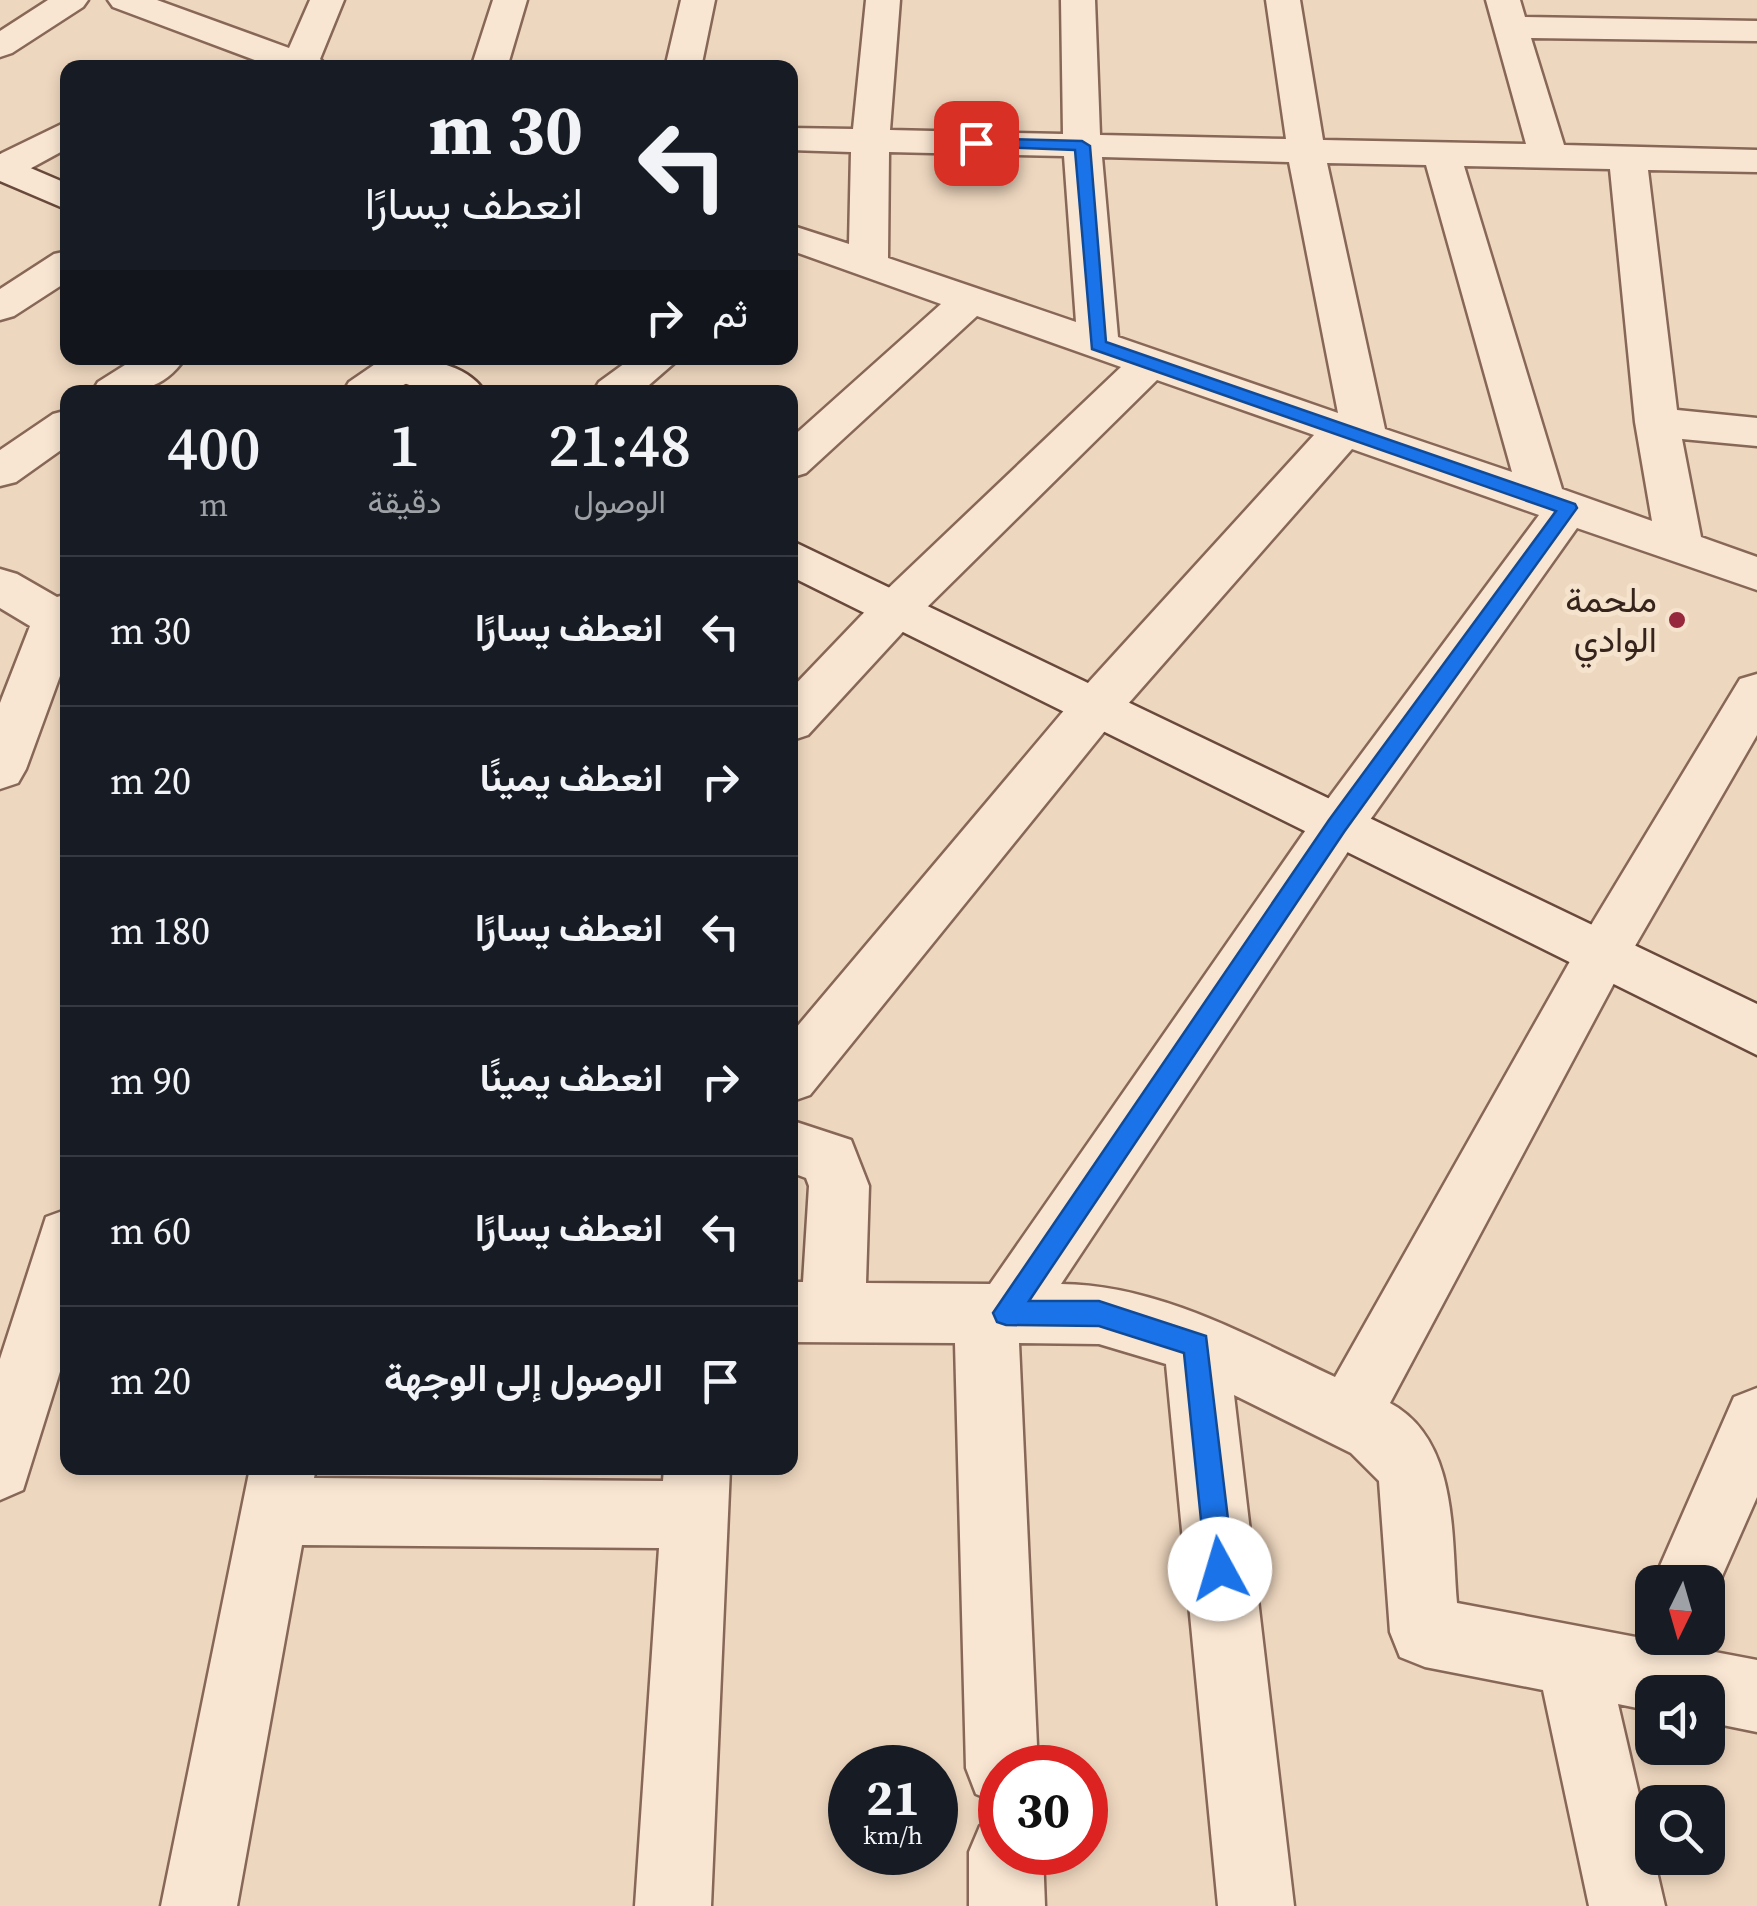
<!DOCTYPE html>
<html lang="ar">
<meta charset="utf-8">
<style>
body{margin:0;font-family:"Source Serif 4",Vazirmatn,serif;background:#20242c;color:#f1f3f6;direction:rtl;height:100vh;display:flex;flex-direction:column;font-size:38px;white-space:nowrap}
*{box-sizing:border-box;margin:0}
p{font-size:32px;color:#9ea1a6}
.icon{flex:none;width:55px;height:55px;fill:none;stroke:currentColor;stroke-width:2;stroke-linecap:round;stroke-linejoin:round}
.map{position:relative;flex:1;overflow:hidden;direction:ltr}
.sheet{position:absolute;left:60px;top:385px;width:738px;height:1090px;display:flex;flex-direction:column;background:#171b24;border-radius:20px;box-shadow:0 5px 15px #0003;direction:rtl}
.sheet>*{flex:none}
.hud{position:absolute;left:60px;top:60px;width:738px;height:305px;border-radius:20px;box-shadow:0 5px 15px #0003;direction:rtl;background:#171b24;color:#f1f3f6;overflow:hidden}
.needle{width:65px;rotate:185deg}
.fabs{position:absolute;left:1635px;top:1565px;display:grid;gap:20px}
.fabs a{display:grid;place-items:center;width:90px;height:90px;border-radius:20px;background:#171b24;box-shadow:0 5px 15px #0003;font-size:50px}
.speed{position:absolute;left:828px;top:1745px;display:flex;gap:20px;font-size:50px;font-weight:700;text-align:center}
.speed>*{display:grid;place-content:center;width:130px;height:130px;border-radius:50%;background:#171b24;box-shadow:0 5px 15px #0003;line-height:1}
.speed small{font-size:25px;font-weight:400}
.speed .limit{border:15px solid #d22;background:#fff;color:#111}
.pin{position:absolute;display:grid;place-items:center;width:85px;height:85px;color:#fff;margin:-42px;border-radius:20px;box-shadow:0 5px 15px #0006}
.me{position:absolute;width:110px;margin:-55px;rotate:354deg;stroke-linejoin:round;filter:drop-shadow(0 0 8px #0008)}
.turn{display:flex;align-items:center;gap:35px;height:210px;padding:0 50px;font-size:45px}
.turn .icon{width:130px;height:130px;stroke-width:2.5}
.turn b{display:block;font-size:70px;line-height:85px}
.then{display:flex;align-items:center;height:95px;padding:0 50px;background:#0003;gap:20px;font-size:38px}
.eta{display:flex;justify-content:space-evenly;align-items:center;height:170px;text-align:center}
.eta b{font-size:60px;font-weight:600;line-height:70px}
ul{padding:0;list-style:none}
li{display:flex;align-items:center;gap:30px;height:150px;padding:0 50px;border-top:2px solid #363941}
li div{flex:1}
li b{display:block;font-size:38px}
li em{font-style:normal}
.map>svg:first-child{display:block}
</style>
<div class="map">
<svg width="1757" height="1906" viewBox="0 0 1757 1906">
<rect width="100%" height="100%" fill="#eed7bf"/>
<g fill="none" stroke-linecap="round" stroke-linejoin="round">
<defs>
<path id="minor" d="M 108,0 L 157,0 L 289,48 L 310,0 L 344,0 L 320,59 L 329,68 L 276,68 L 113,7 Z
M 493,0 L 527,0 L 507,68 L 471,68 Z
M 681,0 L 715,0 L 701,68 L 665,68 Z
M 866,0 L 900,0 L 890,130 L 1063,134 L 1061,0 L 1095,0 L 1100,135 L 1286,139 L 1266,0 L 1300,0 L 1323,140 L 1526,144 L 1486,0 L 1520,0 L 1525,17 L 1757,21 L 1757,41 L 1531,38 L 1564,145 L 1757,150 L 1757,172 L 1648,170 L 1677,410 L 1757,418 L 1757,446 L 1682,439 L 1701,537 L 1757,557 L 1757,590 L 1577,528 L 1355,841 L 1061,1284 C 1159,1285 1248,1336 1335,1377 L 1582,940 L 1740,679 L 1757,674 L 1757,735 L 1620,972 L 1390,1403 C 1459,1440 1451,1537 1457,1603 L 1757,1660 L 1757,1732 L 1708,1722 L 1708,1692 L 1652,1692 L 1652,1711 L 1618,1704 L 1665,1906 L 1589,1906 L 1543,1690 L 1425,1667 L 1400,1657 L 1390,1632 L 1379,1481 L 1351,1453 L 1234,1395 L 1294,1906 L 1218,1906 L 1166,1364 L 1099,1344 L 1019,1343 L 1038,1768 L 1000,1768 L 1000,1804 L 976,1794 L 966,1768 L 955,1343 L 790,1342 L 790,1282 L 803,1282 L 809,1186 L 806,1178 L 790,1172 L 790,1120 L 851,1140 L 869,1186 L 866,1283 L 990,1284 L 1319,811 L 1539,515 L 1352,449 L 1113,721 L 810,1095 L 790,1102 L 790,1035 L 1077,695 L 1314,435 L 1157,380 L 912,622 L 808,735 L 790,741 L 790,690 L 878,598 L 1121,367 L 977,316 L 806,473 L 790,478 L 790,439 L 941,304 L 790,250 L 790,225 L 849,244 L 851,152 L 790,150 L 790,128 L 853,129 ZM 889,152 L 1064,156 L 1076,322 L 888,258 ZM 1102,157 L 1289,162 L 1338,413 L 1118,337 ZM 1327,163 L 1426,165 L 1512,472 L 1385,429 ZM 1464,166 L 1610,169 L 1635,422 L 1652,521 L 1562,489 Z
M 68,121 L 68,148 L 13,178 L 0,181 L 0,154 Z
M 68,251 L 68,281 L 14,316 L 0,320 L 0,289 L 54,254 Z
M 136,358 L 185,358 C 161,394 130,392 92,392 L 98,382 Z
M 384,358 L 433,358 C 410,394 381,392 343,392 L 349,382 Z
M 632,358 L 680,358 L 641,392 L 593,392 L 599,382 Z
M 68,410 L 68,445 L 16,482 L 0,486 L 0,450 L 53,414 Z
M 0,569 L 17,574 L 57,597 L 68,594 L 68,654 L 26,769 L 18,783 L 0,789 L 0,703 L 30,626 L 0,608 Z
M 68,1209 L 68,1346 L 23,1490 L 0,1500 L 0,1359 L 46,1217 Z
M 1757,1388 L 1757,1497 L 1708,1608 L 1708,1582 L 1653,1582 L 1734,1397 Z
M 250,1468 L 316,1468 L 314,1478 L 663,1481 L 664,1468 L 730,1468 L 711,1906 L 635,1906 L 659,1548 L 302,1545 L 237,1906 L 161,1906 Z
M 1000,1817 L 1000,1852 L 1043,1852 L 1045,1906 L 969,1906 L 969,1852 L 980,1826 Z"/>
<path id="tertiary" d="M 48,0 L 88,0 L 83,7 L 12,53 L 0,57 L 0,31 Z"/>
<path id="secondary" d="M 0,155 L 68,184 L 68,210 L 0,181 Z
M 372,358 C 408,356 463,358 485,392 C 449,394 395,393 372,358 Z
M 790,540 L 1757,1004 L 1757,1055 L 790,576 Z"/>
</defs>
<use href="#minor" stroke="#876757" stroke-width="5"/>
<use href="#tertiary" stroke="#876757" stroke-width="5"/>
<use href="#secondary" stroke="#68493b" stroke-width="5"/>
<use href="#minor" fill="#f9e6d2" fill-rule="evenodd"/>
<use href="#tertiary" fill="#f9e6d2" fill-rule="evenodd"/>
<use href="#secondary" fill="#f9e6d2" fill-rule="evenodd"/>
</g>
<path fill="#1a73e8" stroke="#114b97" stroke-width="2.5" d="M 976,138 L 1082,141 L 1090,146 L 1106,342 L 1575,504 L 1577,508 L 1344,832 L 1029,1301 L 1099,1301 L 1206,1336 L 1234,1569 L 1230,1579 L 1220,1583 L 1210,1579 L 1206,1569 L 1184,1353 L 1099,1326 L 1006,1325 L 997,1322 L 993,1313 L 1329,820 L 1556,511 L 1092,349 L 1075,150 L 971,146 L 969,143 Z"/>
<circle fill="#96273d" stroke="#f5e3ce" stroke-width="4" cx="1677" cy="620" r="10"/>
<g text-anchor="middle" stroke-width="10" stroke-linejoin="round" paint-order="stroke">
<g font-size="35" fill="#36241c" stroke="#f5e3ce" text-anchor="end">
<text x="1657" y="612">ملحمة<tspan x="1657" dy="40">الوادي</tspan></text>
</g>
</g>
</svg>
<div class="fabs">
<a><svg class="needle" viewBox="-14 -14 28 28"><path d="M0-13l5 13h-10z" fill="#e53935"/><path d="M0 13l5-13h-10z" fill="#9ea1a6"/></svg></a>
<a><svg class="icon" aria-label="sound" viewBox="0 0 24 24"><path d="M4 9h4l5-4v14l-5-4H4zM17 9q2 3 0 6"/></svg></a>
<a><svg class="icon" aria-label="search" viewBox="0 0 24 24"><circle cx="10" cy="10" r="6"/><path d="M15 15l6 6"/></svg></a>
</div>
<div class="speed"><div>21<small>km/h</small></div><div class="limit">30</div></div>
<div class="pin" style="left:976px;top:143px;background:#d93025"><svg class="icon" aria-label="arrive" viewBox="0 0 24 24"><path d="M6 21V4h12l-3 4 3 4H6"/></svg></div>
<svg class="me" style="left:1220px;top:1569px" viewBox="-20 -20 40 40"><circle r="19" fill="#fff"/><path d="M0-13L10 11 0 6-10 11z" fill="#1a73e8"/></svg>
<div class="hud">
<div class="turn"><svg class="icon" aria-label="left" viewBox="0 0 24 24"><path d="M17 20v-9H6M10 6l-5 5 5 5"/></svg><div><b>30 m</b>انعطف يسارًا</div></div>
<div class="then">ثم<svg class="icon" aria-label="right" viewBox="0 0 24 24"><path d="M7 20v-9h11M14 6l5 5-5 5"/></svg></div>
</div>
<section class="sheet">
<div class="eta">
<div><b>21:48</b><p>الوصول</p></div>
<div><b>1</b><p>دقيقة</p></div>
<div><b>400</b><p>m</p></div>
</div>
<ul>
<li><svg class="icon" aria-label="left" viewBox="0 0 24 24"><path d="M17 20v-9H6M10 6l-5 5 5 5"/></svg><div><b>انعطف يسارًا</b></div><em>30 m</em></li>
<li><svg class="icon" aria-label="right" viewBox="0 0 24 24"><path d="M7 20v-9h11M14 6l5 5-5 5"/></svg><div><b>انعطف يمينًا</b></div><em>20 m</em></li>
<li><svg class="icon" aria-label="left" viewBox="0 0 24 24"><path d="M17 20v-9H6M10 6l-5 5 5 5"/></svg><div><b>انعطف يسارًا</b></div><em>180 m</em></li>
<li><svg class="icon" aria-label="right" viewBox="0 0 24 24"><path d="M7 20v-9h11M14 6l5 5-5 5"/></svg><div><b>انعطف يمينًا</b></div><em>90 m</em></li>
<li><svg class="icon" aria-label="left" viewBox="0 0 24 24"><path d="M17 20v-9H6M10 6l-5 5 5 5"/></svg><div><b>انعطف يسارًا</b></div><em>60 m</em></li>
<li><svg class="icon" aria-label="arrive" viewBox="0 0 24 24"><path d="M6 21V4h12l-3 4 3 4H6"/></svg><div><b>الوصول إلى الوجهة</b></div><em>20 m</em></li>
</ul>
</section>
</div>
